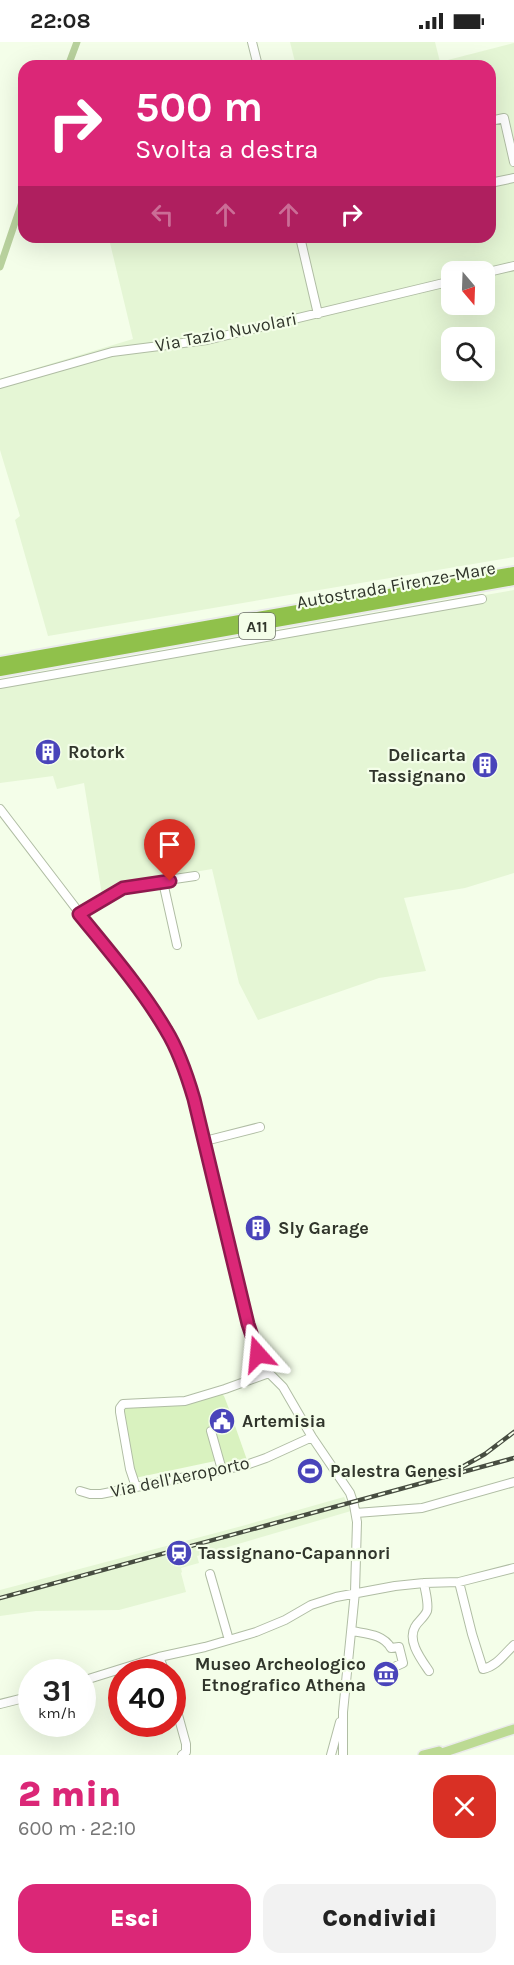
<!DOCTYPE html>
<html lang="it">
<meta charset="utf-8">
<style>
body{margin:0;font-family:Karla,sans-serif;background:#f2f2f2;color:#222;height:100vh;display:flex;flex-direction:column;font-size:22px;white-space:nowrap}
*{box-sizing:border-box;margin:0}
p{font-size:20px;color:#767676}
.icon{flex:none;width:33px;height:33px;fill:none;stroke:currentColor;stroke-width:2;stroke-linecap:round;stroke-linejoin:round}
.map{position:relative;height:1713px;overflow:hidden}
.side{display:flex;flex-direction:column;background:#fff;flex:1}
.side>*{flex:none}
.hud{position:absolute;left:18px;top:18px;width:478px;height:183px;border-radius:18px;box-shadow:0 6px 24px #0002;background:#db2777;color:#fff;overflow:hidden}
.needle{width:39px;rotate:161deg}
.buttons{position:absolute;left:441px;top:219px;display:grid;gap:12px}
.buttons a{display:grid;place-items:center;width:54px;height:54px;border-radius:12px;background:#fff;box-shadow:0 6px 24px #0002;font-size:30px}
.speed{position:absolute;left:18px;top:1617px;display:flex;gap:12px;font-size:30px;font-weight:700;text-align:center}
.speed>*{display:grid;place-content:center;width:78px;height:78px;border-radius:50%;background:#fff;box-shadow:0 6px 24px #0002;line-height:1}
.speed small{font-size:15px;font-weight:400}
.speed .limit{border:9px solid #d22;background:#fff;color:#111}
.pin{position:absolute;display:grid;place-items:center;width:51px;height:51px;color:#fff;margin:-62px -26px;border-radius:50% 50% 50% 0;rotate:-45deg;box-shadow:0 0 6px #0007}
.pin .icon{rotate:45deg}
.me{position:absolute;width:66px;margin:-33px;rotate:342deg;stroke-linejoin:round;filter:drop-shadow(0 0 4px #0008)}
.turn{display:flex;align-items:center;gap:21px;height:126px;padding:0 18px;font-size:27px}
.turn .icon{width:78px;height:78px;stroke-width:2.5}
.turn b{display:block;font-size:42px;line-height:51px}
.lanes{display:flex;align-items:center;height:57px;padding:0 18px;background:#0003;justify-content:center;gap:30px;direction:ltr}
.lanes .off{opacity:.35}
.round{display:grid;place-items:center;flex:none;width:63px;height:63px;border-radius:18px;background:#f2f2f2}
.headline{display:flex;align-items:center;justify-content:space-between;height:102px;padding:0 18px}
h1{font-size:36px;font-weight:800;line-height:45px;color:#db2777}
.primary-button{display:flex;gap:12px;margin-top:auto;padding:12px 18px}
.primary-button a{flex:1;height:69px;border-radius:18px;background:#db2777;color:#fff;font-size:24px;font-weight:800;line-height:69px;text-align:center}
.primary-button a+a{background:#f2f2f2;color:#222}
.status{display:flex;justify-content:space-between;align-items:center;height:42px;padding:0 30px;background:#fff;direction:ltr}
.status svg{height:16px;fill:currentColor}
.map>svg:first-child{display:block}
</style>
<div class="status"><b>22:08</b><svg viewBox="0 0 49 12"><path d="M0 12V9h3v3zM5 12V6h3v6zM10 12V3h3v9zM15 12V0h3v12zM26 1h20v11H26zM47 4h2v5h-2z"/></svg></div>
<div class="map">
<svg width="514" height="1713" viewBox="0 0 514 1713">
<rect width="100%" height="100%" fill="#f4fee9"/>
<path fill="#e5f6d5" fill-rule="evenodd" d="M 290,0 L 435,0 L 440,20 L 514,1 L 514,515 L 48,594 L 15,478 L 20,474 L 0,408 L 0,337 L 133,297 L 110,201 L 115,195 L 490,195 L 490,24 L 296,24 ZM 452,230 L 484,230 L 484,262 L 452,262 ZM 452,296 L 484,296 L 484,328 L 452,328 Z
M 514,548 L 514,831 L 465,846 L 404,856 L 426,929 L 379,936 L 258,978 L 239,941 L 212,827 L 119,843 L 102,853 L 84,741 L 57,747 L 53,734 L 0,741 L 0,638 Z
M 344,1455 L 351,1469 L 197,1514 L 199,1521 L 181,1526 L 182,1530 L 181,1531 L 186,1550 L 119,1568 L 36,1569 L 0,1574 L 0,1548 L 242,1484 Z"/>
<path fill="#d9f2bf" d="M 219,1350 L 224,1354 L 229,1367 L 211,1373 L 214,1386 L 234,1381 L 247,1418 L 225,1423 L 222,1418 L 220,1418 L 135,1436 L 123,1369 L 124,1365 L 187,1362 Z"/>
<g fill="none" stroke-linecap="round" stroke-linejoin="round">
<path stroke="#b8d19d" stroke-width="7" d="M 68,24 L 77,0
M 0,225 L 24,154"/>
<defs>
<path id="minor" d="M 252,0 L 258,24
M 490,79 L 504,76 L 514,120
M 490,141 L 514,136
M 300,195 L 318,272
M 484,231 L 514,224
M 0,342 L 112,310 L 207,298 L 452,239
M 0,642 L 482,557
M 0,767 L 149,962 L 176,1006 L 194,1057 L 248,1282 L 258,1312 L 269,1331 L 283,1345 L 312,1395 L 350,1451 L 354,1463 L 357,1480 L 355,1550 L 343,1670 L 343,1713
M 163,840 L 177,903
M 79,872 L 127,844 L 195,834
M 205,1099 L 260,1085
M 211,1389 L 222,1428
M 136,1445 L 130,1427 L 120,1370 L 120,1366 L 123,1362 L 185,1359 L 225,1347 L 269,1331
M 80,1449 L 90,1452 L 101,1452 L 246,1423 L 266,1416 L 312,1395
M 356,1471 L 422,1466 L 514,1440
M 210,1532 L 229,1598
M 459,1540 L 472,1592 L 483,1627 C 497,1624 504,1612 514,1603
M 424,1541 C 425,1549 429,1561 427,1569 C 424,1576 418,1579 415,1585 C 407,1599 421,1617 429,1629
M 352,1589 C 367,1592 383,1592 391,1606 L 399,1605 L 403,1621 L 390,1627 L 391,1636
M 159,1615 L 165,1630
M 82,1639 L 159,1615 L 205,1605 L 256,1590 L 285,1578 L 311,1563 L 336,1555 L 395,1544 L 424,1541 L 459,1540 L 514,1526
M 172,1651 L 186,1702 L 186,1710 L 182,1713
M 0,1662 L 32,1654
M 331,1713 L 340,1680"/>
<path id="major" d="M 423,1713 L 439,1709
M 436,1713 L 514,1687"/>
<path id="highway" d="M 0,620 L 514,530
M 0,629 L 514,538"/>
</defs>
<use href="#minor" stroke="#b0bda4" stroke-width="10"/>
<use href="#major" stroke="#eaebea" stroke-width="12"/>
<use href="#highway" stroke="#eaebea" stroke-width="14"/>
<use href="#minor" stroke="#fff" stroke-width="8"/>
<use href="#major" stroke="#bcda93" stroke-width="9"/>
<use href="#highway" stroke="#90c14b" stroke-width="10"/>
<defs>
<path id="rail" d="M 462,1425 L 485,1412 L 514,1390
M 0,1556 L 514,1416"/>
</defs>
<use href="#rail" stroke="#474d41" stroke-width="4.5"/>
<use href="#rail" stroke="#f4fee9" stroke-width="2" stroke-dasharray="7" stroke-linecap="butt"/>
</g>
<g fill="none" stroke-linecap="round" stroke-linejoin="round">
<defs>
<path id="route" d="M 170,839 L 123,846 L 79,872 C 109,909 142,947 166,988 C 179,1009 187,1033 194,1057 L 248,1282 L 258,1312"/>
</defs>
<use href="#route" stroke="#8e194d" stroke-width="15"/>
<use href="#route" stroke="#db2777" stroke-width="10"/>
</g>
<defs>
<symbol id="building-disc" viewBox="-11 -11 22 22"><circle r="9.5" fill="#4944ba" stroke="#f4fee9"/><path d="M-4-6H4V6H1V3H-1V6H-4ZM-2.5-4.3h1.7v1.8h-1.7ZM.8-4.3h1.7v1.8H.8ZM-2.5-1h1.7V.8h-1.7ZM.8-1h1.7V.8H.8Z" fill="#fff"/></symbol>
<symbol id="civic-disc" viewBox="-11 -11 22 22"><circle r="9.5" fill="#4944ba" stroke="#f4fee9"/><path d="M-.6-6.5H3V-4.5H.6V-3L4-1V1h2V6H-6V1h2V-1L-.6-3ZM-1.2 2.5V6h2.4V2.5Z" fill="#fff"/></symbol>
<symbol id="stadium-disc" viewBox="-11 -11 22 22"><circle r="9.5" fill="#4944ba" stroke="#f4fee9"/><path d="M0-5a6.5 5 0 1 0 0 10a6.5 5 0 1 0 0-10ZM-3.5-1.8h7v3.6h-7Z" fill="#fff"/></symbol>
<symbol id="station-disc" viewBox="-11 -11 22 22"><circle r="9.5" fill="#4944ba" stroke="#f4fee9"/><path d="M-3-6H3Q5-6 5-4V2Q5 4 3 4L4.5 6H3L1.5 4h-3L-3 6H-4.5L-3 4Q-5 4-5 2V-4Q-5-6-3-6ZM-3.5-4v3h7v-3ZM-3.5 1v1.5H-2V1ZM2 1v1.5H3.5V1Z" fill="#fff"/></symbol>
<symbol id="museum-disc" viewBox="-11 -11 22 22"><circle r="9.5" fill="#4944ba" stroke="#f4fee9"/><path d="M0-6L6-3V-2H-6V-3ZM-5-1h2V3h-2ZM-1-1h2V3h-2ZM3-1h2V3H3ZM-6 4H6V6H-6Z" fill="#fff"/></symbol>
</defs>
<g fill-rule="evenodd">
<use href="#building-disc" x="33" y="695" width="30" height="30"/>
<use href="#building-disc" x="470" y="708" width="30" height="30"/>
<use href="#building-disc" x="243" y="1171" width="30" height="30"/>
<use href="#civic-disc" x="207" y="1364" width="30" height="30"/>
<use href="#stadium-disc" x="295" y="1414" width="30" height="30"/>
<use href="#station-disc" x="164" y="1496" width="30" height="30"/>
<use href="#museum-disc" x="371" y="1617" width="30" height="30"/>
</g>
<g text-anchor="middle" stroke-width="4.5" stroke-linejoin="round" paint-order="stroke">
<rect fill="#f4fee9" stroke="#6b7164" stroke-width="1.5" x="239" y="571" width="36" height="26" rx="4.5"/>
<g font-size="16" font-weight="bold" fill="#30352b">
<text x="257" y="590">A11</text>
</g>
<g font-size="18" fill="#30352b" stroke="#f4fee9">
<text transform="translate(226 290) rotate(-11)" y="6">Via Tazio Nuvolari</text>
<text transform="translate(396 543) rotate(-10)" y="6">Autostrada Firenze-Mare</text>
<text transform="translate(180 1435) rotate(-12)" y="6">Via dell'Aeroporto</text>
</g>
<g font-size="18" font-weight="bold" fill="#30352b" stroke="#f4fee9" text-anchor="start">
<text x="68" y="716">Rotork</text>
<text x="466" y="719" text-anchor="end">Delicarta<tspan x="466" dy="21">Tassignano</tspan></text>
<text x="278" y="1192">Sly Garage</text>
<text x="242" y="1385">Artemisia</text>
<text x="330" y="1435">Palestra Genesi</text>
<text x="198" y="1517">Tassignano-Capannori</text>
<text x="366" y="1628" text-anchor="end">Museo Archeologico<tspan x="366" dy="21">Etnografico Athena</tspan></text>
</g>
</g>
</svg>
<div class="buttons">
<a><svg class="needle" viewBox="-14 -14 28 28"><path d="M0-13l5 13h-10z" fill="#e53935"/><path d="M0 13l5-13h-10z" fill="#767676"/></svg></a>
<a><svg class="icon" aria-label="search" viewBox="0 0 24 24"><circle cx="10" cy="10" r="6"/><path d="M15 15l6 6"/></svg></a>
</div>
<div class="speed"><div>31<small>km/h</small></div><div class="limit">40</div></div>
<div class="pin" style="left:170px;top:839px;background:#d93025"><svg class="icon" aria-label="arrive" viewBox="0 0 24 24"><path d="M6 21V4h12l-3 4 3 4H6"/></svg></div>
<svg class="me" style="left:258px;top:1312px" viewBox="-20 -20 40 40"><path d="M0-17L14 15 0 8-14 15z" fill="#db2777" stroke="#fff" stroke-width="4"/></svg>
<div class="hud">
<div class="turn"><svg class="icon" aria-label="right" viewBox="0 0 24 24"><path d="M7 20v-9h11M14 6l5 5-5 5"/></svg><div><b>500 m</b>Svolta a destra</div></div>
<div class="lanes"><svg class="icon off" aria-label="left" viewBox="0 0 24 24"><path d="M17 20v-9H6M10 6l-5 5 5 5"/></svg><svg class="icon off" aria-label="ahead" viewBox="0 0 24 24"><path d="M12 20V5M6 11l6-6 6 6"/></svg><svg class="icon off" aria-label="ahead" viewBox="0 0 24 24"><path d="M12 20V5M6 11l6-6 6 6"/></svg><svg class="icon" aria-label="right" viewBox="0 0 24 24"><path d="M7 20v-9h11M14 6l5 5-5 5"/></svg></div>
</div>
</div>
<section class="side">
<div class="headline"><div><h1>2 min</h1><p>600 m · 22:10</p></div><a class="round" style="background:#d93025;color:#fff"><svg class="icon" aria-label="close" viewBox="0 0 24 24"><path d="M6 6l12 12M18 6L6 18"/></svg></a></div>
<div class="primary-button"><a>Esci</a><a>Condividi</a></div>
</section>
